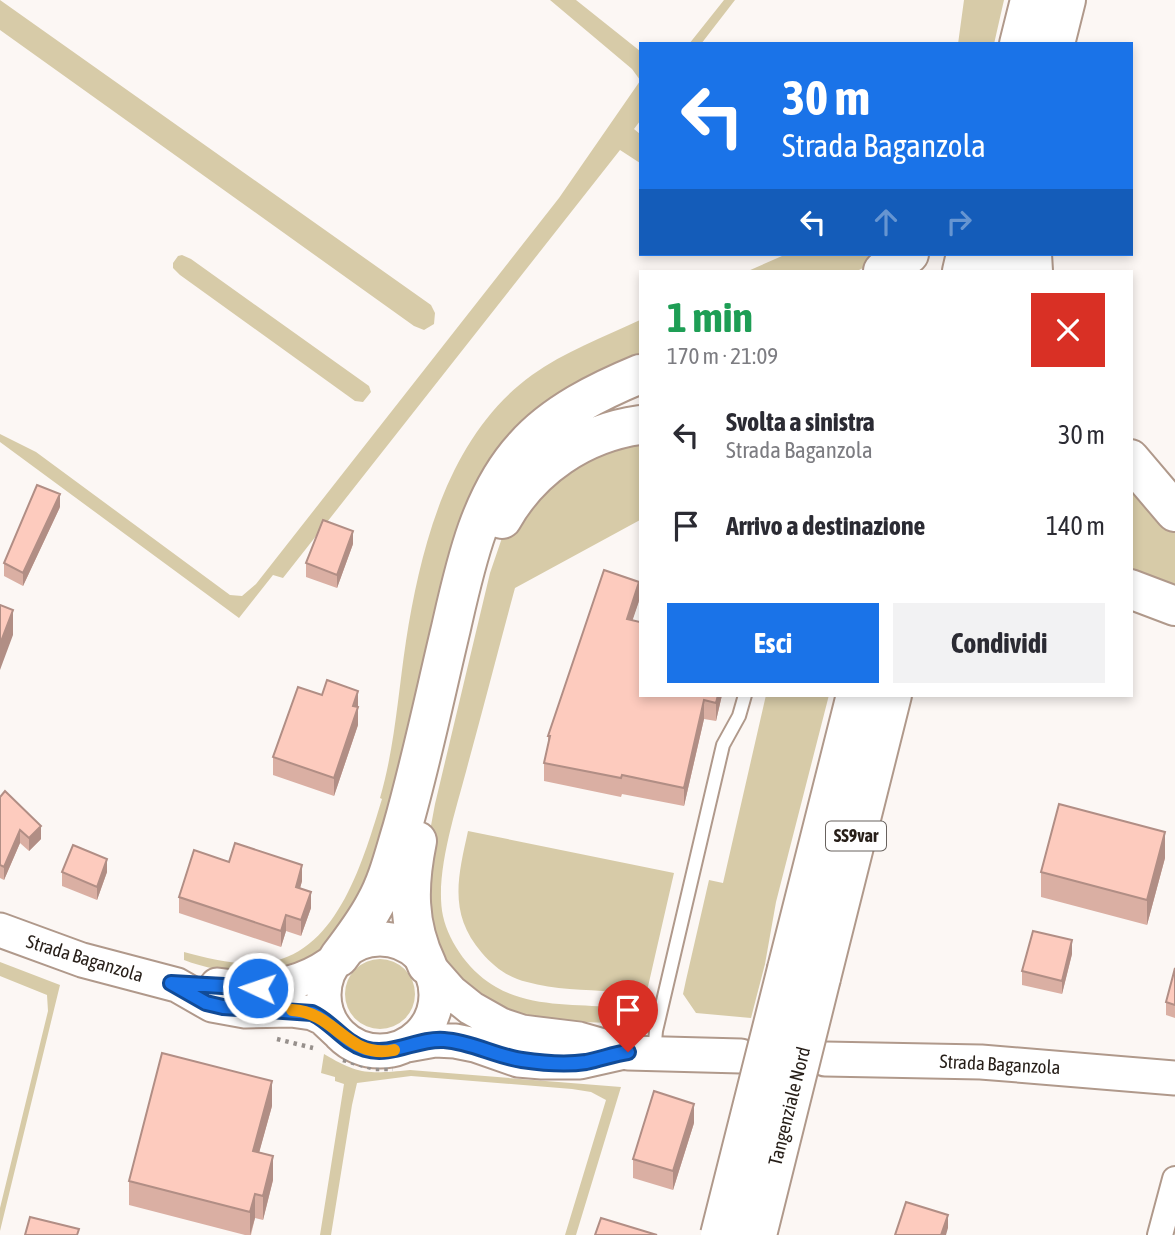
<!DOCTYPE html>
<html lang="it">
<meta charset="utf-8">
<style>
body{margin:0;font-family:"Asap Condensed",sans-serif;background:#f2f2f3;color:#2b2b33;height:100vh;display:flex;flex-direction:column;font-size:26px;white-space:nowrap}
*{box-sizing:border-box;margin:0}
p{font-size:23px;color:#7c7c81}
.icon{flex:none;width:38px;height:38px;fill:none;stroke:currentColor;stroke-width:2;stroke-linecap:round;stroke-linejoin:round}
.map{position:relative;flex:1;overflow:hidden}
.side{position:absolute;left:639px;top:270px;width:494px;height:427px;display:flex;flex-direction:column;background:#fff;border-radius:0px;box-shadow:0 4px 10px #0003}
.side>*{flex:none}
.guide{position:absolute;left:639px;top:42px;width:494px;height:214px;border-radius:0px;box-shadow:0 4px 10px #0003;background:#1a73e8;color:#fff;overflow:hidden}
.pin{position:absolute;display:grid;place-items:center;width:60px;height:60px;color:#fff;margin:-72px -30px;border-radius:50% 50% 50% 0;rotate:-45deg;box-shadow:0 0 7px #0007}
.pin .icon{rotate:45deg}
.me{position:absolute;width:77px;margin:-38px;rotate:273deg;stroke-linejoin:round;filter:drop-shadow(0 0 5px #0008)}
.turn{display:flex;align-items:center;gap:24px;height:147px;padding:0 28px;font-size:32px}
.turn .icon{width:91px;height:91px;stroke-width:2.5}
.turn b{display:block;font-size:49px;line-height:60px}
.lanes{display:flex;align-items:center;height:66px;padding:0 28px;background:#0003;justify-content:center;gap:35px;direction:ltr}
.lanes .off{opacity:.35}
.round{display:grid;place-items:center;flex:none;width:74px;height:74px;border-radius:0px;background:#f2f2f3}
.summary{display:flex;align-items:center;justify-content:space-between;height:119px;padding:0 28px}
h1{font-size:42px;font-weight:700;line-height:52px;color:#1e9e55}
.action{display:flex;gap:14px;margin-top:auto;padding:14px 28px}
.action a{flex:1;height:80px;border-radius:0px;background:#1a73e8;color:#fff;font-size:28px;font-weight:700;line-height:80px;text-align:center}
.action a+a{background:#f2f2f3;color:#2b2b33}
ul{padding:0;list-style:none}
li{display:flex;align-items:center;gap:21px;height:91px;padding:0 28px}
li div{flex:1}
li b{display:block;font-size:26px}
li em{font-style:normal}
.map>svg:first-child{display:block}
</style>
<div class="map">
<svg width="1175" height="1235" viewBox="0 0 1175 1235">
<rect width="100%" height="100%" fill="#fcf7f4"/>
<path fill="#d7cba8" d="M 0,0 L 431,305 L 435,313 L 434,324 L 424,330 L 414,326 L 0,30 Z
M 550,0 L 576,0 L 640,51 L 640,80 L 632,69 Z
M 724,0 L 735,0 L 701,44 L 689,44 Z
M 964,0 L 1004,0 L 994,44 L 958,44 Z
M 640,81 L 640,121 L 634,129 L 640,134 L 640,163 L 620,150 L 283,578 L 273,575 L 239,618 L 0,442 L 0,434 L 36,452 L 230,595 L 242,596 L 256,584 L 559,198 Z
M 780,254 L 891,254 L 857,271 L 748,271 L 782,256 Z
M 182,255 L 191,259 L 369,386 L 371,392 L 363,402 L 355,401 L 180,275 L 173,268 L 173,263 L 178,256 Z
M 640,320 L 640,362 L 537,419 L 369,883 C 355,905 342,930 322,949 C 289,981 225,976 184,960 L 184,952 C 209,959 242,967 269,962 C 339,951 364,857 382,799 L 380,798 C 395,746 398,694 406,641 C 421,545 449,435 532,375 C 564,352 604,337 640,320 Z
M 640,436 L 640,520 L 515,588 C 499,647 484,706 468,764 C 457,807 434,874 443,916 C 449,944 472,974 496,987 C 530,1007 574,1004 611,1007 L 615,1009 L 614,1021 L 611,1023 L 550,1021 L 523,1017 L 479,997 L 445,963 L 429,931 L 430,831 L 435,804 L 490,573 L 504,532 L 539,484 Z
M 1130,476 L 1175,529 L 1175,588 L 1131,571 Z
M 766,695 L 829,695 L 776,902 L 765,964 L 751,1018 L 696,1013 L 683,994 L 686,980 L 709,880 L 723,883 Z
M 468,831 L 674,873 L 647,991 L 614,987 L 613,992 C 585,989 554,990 527,982 C 509,978 494,967 482,953 C 448,914 458,877 468,831 Z
M345 994a35 35 0 1 1 70 0a35 35 0 1 1-70 0Z
M 0,962 L 60,985 L 0,1231 L 0,1208 L 48,1011 L 47,995 L 0,976 Z
M 324,1054 C 359,1075 369,1074 410,1070 L 621,1087 L 576,1235 L 565,1235 L 606,1100 L 591,1092 L 572,1089 L 411,1076 L 357,1083 L 352,1105 L 331,1235 L 320,1235 L 344,1084 L 335,1081 L 335,1077 L 321,1073 Z"/>
<g fill="none" stroke-linecap="round" stroke-linejoin="round">
<defs>
<path id="lane" d="M 654,1053 L 656,1031 L 723,745 L 739,716 L 745,695"/>
<path id="street" d="M 1160,1235 L 1175,1179"/>
<path id="secondary" d="M 0,930 L 82,960 L 177,985 L 212,1005 L 245,1011 L 291,1010 L 312,1013 L 323,1018 L 339,1033
M324 995a56 56 0 1 1 112 0a56 56 0 1 1-112 0Z
M 429,967 L 451,992 L 471,1008 L 501,1025 L 522,1032 L 579,1039 L 628,1053 L 741,1056
M 217,985 C 261,992 304,987 339,957
M 407,1045 L 435,1040 L 455,1041 L 475,1045 L 518,1060 L 542,1062 L 580,1062 L 620,1053
M 825,1059 L 981,1062 L 1175,1078"/>
<path id="highway" d="M 1019,44 L 1030,0
M 1055,44 L 1066,0
M 1032,254 L 1033,271
M 883,271 L 909,254
M 962,271 L 966,254
M 998,271 L 1002,254
M 1130,459 L 1175,512
M 502,519 C 531,468 582,433 640,425
M 1130,589 L 1175,606
M 417,841 C 408,885 407,924 427,965
M 339,957 C 352,940 365,923 375,904 C 388,881 394,855 402,829 C 421,763 435,695 451,628 C 465,566 480,495 524,447 C 554,413 599,391 640,374
M 787,969 L 856,695
M 821,978 L 892,695"/>
</defs>
<use href="#lane" stroke="#b0998b" stroke-width="16"/>
<use href="#street" stroke="#b0998b" stroke-width="28"/>
<use href="#secondary" stroke="#b0998b" stroke-width="37"/>
<use href="#highway" stroke="#b0998b" stroke-width="42"/>
<path stroke="#97908c" stroke-width="4.5" stroke-dasharray="3.5 5" stroke-linecap="butt" d="M 277,1039 L 313,1048
M 343,1060 L 375,1069 L 393,1069"/>
<use href="#lane" stroke="#fff" stroke-width="12"/>
<use href="#street" stroke="#fff" stroke-width="24"/>
<use href="#secondary" stroke="#fff" stroke-width="33"/>
<use href="#highway" stroke="#fff" stroke-width="38"/>
<defs>
<path id="highway-bridge" d="M 720,1235 L 787,969
M 757,1235 L 821,978"/>
</defs>
<use href="#highway-bridge" stroke="#b0998b" stroke-width="42" stroke-linecap="butt"/>
<use href="#highway-bridge" stroke="#fff" stroke-width="38"/>
</g>
<path fill="#daafa3" d="M 60,507 L 23,586 L 4,576 L 4,563 Z
M 353,544 L 337,588 L 306,577 L 306,563 Z
M 639,601 L 632,620 L 640,695 L 722,695 L 716,721 L 704,719 L 684,806 L 622,794 L 621,797 L 544,781 L 544,763 L 548,745 L 548,736 Z
M 358,691 L 358,725 L 334,796 L 273,775 L 273,757 L 322,695 Z
M 0,797 L 41,839 L 29,851 L 20,843 L 4,880 L 0,878 Z
M 1165,858 L 1147,925 L 1041,897 L 1041,872 Z
M 229,862 L 302,881 L 300,888 L 311,908 L 301,936 L 286,931 L 281,947 L 179,913 L 179,897 Z
M 62,872 L 107,872 L 97,900 L 62,886 Z
M 1072,954 L 1062,994 L 1022,985 L 1022,971 Z
M 1175,968 L 1175,1018 L 1166,1015 L 1166,1002 Z
M 272,1106 L 259,1152 L 273,1180 L 263,1220 L 255,1218 L 251,1235 L 245,1235 L 129,1205 L 129,1181 Z
M 694,1123 L 673,1190 L 633,1178 L 633,1159 Z"/>
<path fill="#b18e85" d="M 60,494 L 60,507 L 23,586 L 23,573 Z
M 353,531 L 353,544 L 337,588 L 337,575 Z
M 639,582 L 639,601 L 627,637 L 627,619 Z
M 13,610 L 13,635 L 0,670 L 0,644 Z
M 358,691 L 358,725 L 334,796 L 334,778 Z
M 718,695 L 722,695 L 716,721 L 716,703 Z
M 704,700 L 704,719 L 684,806 L 684,788 Z
M 41,826 L 41,839 L 29,851 L 29,838 Z
M 20,830 L 20,843 L 4,880 L 4,867 Z
M 1165,832 L 1165,858 L 1147,925 L 1147,900 Z
M 107,859 L 107,872 L 97,900 L 97,887 Z
M 302,865 L 302,881 L 296,903 L 296,887 Z
M 311,892 L 311,908 L 301,936 L 301,920 Z
M 286,915 L 286,931 L 281,947 L 281,931 Z
M 1072,940 L 1072,954 L 1062,994 L 1062,981 Z
M 272,1081 L 272,1106 L 253,1175 L 253,1151 Z
M 694,1104 L 694,1123 L 673,1190 L 673,1171 Z
M 273,1156 L 273,1180 L 263,1220 L 263,1196 Z
M 255,1194 L 255,1218 L 250,1235 L 250,1212 Z
M 948,1215 L 948,1228 L 946,1235 L 941,1235 Z"/>
<path fill="#fdcbbe" stroke="#b18e85" stroke-width="2" d="M 37,485 L 60,494 L 23,573 L 4,563 Z
M 323,520 L 353,531 L 337,575 L 306,563 Z
M 604,570 L 639,582 L 627,619 L 640,622 L 640,695 L 718,695 L 716,703 L 704,700 L 684,788 L 622,775 L 621,778 L 544,763 L 550,736 L 548,736 Z
M 0,605 L 13,610 L 0,644 Z
M 327,680 L 358,691 L 353,706 L 358,707 L 334,778 L 273,757 L 298,687 L 322,695 Z
M 5,791 L 41,826 L 29,838 L 20,830 L 4,867 L 0,865 L 0,797 Z
M 1059,804 L 1165,832 L 1147,900 L 1041,872 Z
M 235,843 L 302,865 L 296,887 L 311,892 L 301,920 L 286,915 L 281,931 L 179,897 L 194,850 L 229,862 Z
M 73,845 L 107,859 L 97,887 L 62,872 Z
M 1033,931 L 1072,940 L 1062,981 L 1022,971 Z
M 1175,968 L 1175,1005 L 1166,1002 Z
M 162,1053 L 272,1081 L 253,1151 L 273,1156 L 263,1196 L 255,1194 L 250,1212 L 129,1181 Z
M 654,1091 L 694,1104 L 673,1171 L 633,1159 Z
M 906,1202 L 948,1215 L 941,1235 L 895,1235 Z
M 30,1217 L 79,1229 L 77,1235 L 25,1235 Z
M 601,1218 L 657,1235 L 595,1235 Z"/>
<g fill="none" stroke-linecap="round" stroke-linejoin="round">
<defs>
<path id="route" d="M 258,988 L 171,983 L 206,1003 L 223,1007 L 312,1013 C 332,1022 343,1042 365,1049 C 392,1057 417,1038 444,1040 C 472,1042 495,1056 522,1060 C 542,1063 566,1065 586,1062 C 601,1059 614,1054 628,1052"/>
</defs>
<use href="#route" stroke="#114b97" stroke-width="18"/>
<use href="#route" stroke="#1a73e8" stroke-width="12"/>
<path stroke="#f59e0b" stroke-width="12" d="M 292,1010 C 336,1012 347,1060 394,1050"/>
</g>
<g text-anchor="middle" stroke-width="6" stroke-linejoin="round" paint-order="stroke">
<rect fill="#fff" stroke="#68625e" stroke-width="2" x="826" y="821.5" width="60" height="29" rx="5"/>
<g font-size="18" font-weight="bold" fill="#271f19">
<text x="856" y="842">SS9var</text>
</g>
<g font-size="19" fill="#271f19" stroke="#fff">
<text transform="translate(85 958) rotate(17)" y="7">Strada Baganzola</text>
<text transform="translate(1000 1064) rotate(3)" y="7">Strada Baganzola</text>
<text transform="translate(789 1106) rotate(-76)" y="7">Tangenziale Nord</text>
</g>
</g>
</svg>
<div class="pin" style="left:628px;top:1052px;background:#d93025"><svg class="icon" aria-label="arrive" viewBox="0 0 24 24"><path d="M6 21V4h12l-3 4 3 4H6"/></svg></div>
<svg class="me" style="left:258px;top:988px" viewBox="-20 -20 40 40"><circle r="17" fill="#1a73e8" stroke="#fff" stroke-width="3"/><path d="M0-11L8 9 0 5-8 9z" fill="#fff"/></svg>
<div class="guide">
<div class="turn"><svg class="icon" aria-label="left" viewBox="0 0 24 24"><path d="M17 20v-9H6M10 6l-5 5 5 5"/></svg><div><b>30 m</b>Strada Baganzola</div></div>
<div class="lanes"><svg class="icon" aria-label="left" viewBox="0 0 24 24"><path d="M17 20v-9H6M10 6l-5 5 5 5"/></svg><svg class="icon off" aria-label="ahead" viewBox="0 0 24 24"><path d="M12 20V5M6 11l6-6 6 6"/></svg><svg class="icon off" aria-label="right" viewBox="0 0 24 24"><path d="M7 20v-9h11M14 6l5 5-5 5"/></svg></div>
</div>
<section class="side">
<div class="summary"><div><h1>1 min</h1><p>170 m · 21:09</p></div><a class="round" style="background:#d93025;color:#fff"><svg class="icon" aria-label="close" viewBox="0 0 24 24"><path d="M6 6l12 12M18 6L6 18"/></svg></a></div>
<ul>
<li><svg class="icon" aria-label="left" viewBox="0 0 24 24"><path d="M17 20v-9H6M10 6l-5 5 5 5"/></svg><div><b>Svolta a sinistra</b><p>Strada Baganzola</p></div><em>30 m</em></li>
<li><svg class="icon" aria-label="arrive" viewBox="0 0 24 24"><path d="M6 21V4h12l-3 4 3 4H6"/></svg><div><b>Arrivo a destinazione</b></div><em>140 m</em></li>
</ul>
<div class="action"><a>Esci</a><a>Condividi</a></div>
</section>
</div>
